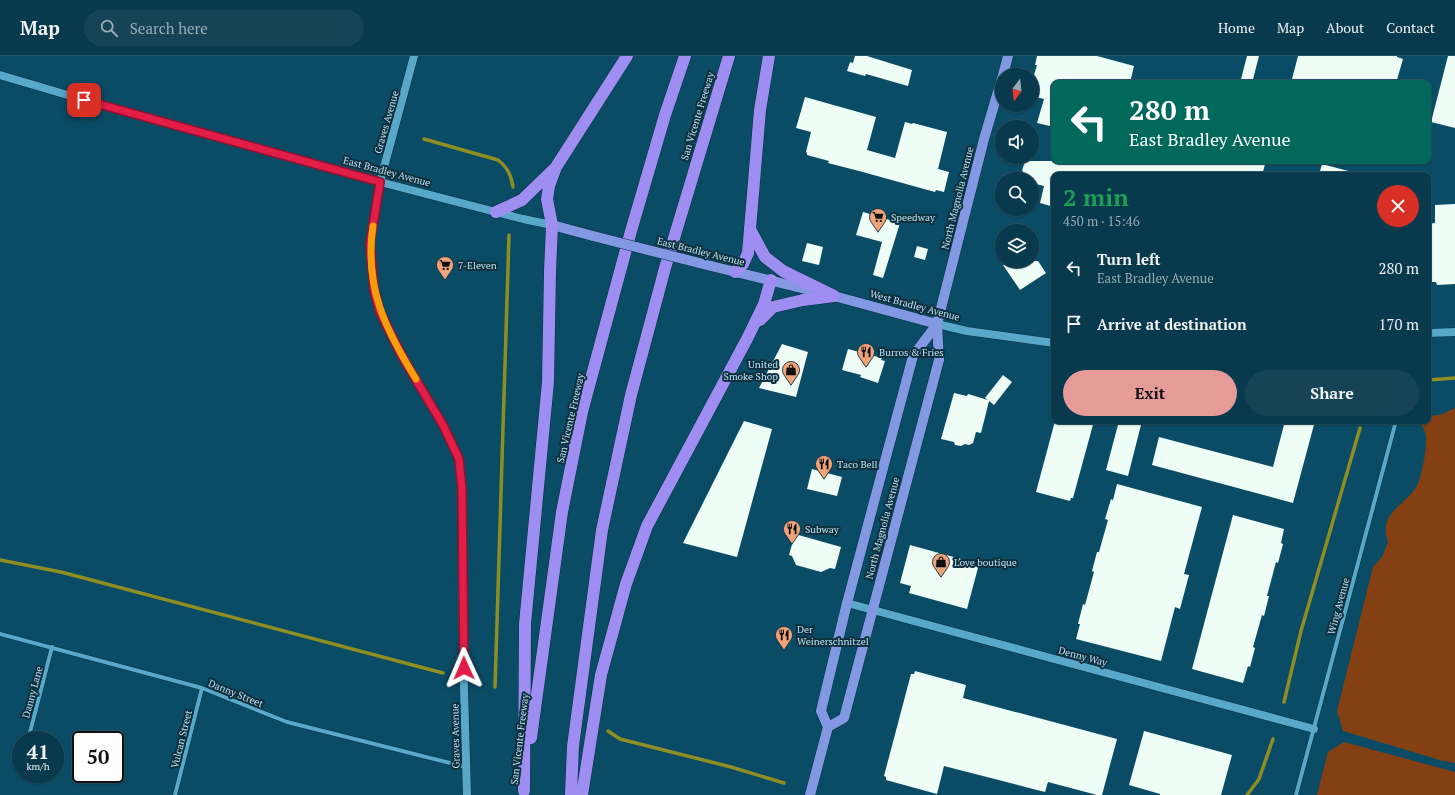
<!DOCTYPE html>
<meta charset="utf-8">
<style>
body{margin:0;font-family:"PT Serif",serif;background:#164456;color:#f1f3f6;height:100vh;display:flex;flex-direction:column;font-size:15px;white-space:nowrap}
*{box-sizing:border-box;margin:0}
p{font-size:13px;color:#98acb5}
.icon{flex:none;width:22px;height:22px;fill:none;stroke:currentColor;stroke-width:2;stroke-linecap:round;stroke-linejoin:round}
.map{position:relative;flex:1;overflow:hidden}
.panel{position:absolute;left:1051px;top:116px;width:380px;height:252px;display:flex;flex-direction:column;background:#08394c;border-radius:8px;box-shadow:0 1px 3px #0004,0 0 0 1px #295364}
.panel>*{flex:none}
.guide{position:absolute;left:1051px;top:24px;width:380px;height:84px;border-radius:8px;box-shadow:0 1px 3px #0004,0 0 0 1px #295364;background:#00695c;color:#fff;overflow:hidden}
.needle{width:26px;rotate:195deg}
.controls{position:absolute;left:995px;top:12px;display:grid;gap:8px}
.controls a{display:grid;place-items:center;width:44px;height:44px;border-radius:50%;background:#08394c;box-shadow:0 1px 3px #0004,0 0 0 1px #295364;font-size:20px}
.speed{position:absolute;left:12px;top:675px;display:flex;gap:8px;font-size:20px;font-weight:700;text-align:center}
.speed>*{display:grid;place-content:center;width:52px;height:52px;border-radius:50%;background:#08394c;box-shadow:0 1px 3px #0004,0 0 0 1px #295364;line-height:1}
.speed small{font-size:10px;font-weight:400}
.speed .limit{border:2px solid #111;border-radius:6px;background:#fff;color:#111}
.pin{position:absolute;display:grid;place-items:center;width:34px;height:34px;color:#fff;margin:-17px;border-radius:8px;box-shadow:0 2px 6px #0006}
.me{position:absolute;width:44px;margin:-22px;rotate:359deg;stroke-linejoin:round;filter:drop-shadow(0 0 3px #0008)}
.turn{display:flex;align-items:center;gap:14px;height:84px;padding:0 12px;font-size:18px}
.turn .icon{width:52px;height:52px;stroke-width:2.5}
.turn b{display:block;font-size:28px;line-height:34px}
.round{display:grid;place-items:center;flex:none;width:42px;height:42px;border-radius:21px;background:#164456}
.head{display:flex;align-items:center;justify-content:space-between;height:68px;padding:0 12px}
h1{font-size:24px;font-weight:800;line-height:30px;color:#1e9e55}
.cta{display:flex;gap:8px;margin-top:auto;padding:8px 12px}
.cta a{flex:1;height:46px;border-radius:24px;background:#e69b98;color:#111;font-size:16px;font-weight:800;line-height:46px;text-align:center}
.cta a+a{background:#164456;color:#f1f3f6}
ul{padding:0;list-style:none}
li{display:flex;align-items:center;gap:12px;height:56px;padding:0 12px}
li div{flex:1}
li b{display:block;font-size:15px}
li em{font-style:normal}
header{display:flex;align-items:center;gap:24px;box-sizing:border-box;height:56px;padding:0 20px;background:#08394c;border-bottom:1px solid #295364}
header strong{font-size:19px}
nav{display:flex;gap:22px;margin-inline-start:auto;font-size:14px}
.search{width:280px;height:36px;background:#164456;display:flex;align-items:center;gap:10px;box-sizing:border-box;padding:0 14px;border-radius:22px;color:#98acb5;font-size:15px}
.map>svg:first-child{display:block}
</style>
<header>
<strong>Map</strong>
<div class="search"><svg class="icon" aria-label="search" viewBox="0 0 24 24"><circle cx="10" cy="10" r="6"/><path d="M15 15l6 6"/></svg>Search here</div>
<nav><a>Home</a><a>Map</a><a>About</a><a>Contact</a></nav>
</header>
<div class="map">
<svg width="1455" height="739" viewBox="0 0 1455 739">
<rect width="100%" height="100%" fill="#0a4c65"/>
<path fill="#843f12" d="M 1455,352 L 1455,707 L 1443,705 L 1343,675 L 1337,655 L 1373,511 L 1382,501 L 1388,486 C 1378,458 1402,451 1415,433 C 1422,424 1427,391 1426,379 C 1425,375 1422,369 1420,365 L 1428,365 L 1428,360 L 1440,359 Z
M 1344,686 L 1455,716 L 1455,739 L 1317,739 L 1328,696 Z"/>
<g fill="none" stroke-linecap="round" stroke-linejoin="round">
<path stroke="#8e8e22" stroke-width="3.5" d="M 424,83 L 498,104 C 508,112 511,119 513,131
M 1428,324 L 1455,322
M 0,504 L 61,516 L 443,617
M 495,631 L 509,179
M 1284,646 L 1301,575 L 1360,372
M 608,675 L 620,683 L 731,711 L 784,727
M 1247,739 L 1259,723 L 1273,683"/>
</g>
<path fill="#eefef7" d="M 855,0 L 867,0 L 912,14 L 908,30 L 866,18 L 865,20 L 847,15 L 850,6 L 853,7 Z
M 1037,0 L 1097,0 L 1134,10 L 1130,27 L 1054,27 L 1054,71 L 1037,67 L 1044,43 L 1032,40 L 1032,26 L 1037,9 L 1035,9 Z
M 1247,0 L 1259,0 L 1252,27 L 1240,27 Z
M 1298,0 L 1397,0 L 1397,1 L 1403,3 L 1396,27 L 1291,27 Z
M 1448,0 L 1455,0 L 1455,72 L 1431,66 Z
M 805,41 L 876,61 L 867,94 L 895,102 L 905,66 L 912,68 L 913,67 L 947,76 L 938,113 L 949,116 L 944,136 L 936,134 L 935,136 L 859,115 L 828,107 L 829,105 L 807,99 L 807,97 L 806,96 L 811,76 L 796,72 Z
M 1025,105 L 1224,105 L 1237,108 L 1237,105 L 1266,105 L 1262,119 L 1112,119 L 1098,115 L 1097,119 L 1054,119 L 1054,151 L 1040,147 L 1044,130 L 1032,127 L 1032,123 L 1022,123 L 1023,115 L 1022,115 Z
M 1322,108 L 1352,116 L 1352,119 L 1319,119 Z
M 1455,148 L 1455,228 L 1437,229 L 1436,226 L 1428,226 L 1428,168 L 1435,167 L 1435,149 Z
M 863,156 L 900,167 L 883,222 L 873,219 L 882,186 L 856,179 Z
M 807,187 L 823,191 L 819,209 L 802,205 Z
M 917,190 L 928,193 L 925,204 L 914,201 Z
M 1009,205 L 1038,205 L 1046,217 L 1020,234 L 1003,209 Z
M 782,288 L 808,296 L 796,341 L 759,332 Z
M 848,293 L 882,302 L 881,304 L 885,305 L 878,327 L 860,321 L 861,319 L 842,314 Z
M 1003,319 L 1012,326 L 994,349 L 989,345 L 981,377 L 976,376 L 973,387 L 969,389 L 965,388 L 961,390 L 955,389 L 954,386 L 941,383 L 954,337 L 967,340 L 968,338 L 988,344 L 985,342 Z
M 744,365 L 772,373 L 737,501 L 683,487 Z
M 1055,365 L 1094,365 L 1073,442 L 1071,442 L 1070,445 L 1036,436 Z
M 1119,365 L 1142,365 L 1128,420 L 1106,414 Z
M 1285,365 L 1315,365 L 1293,447 L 1152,409 L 1159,381 L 1273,411 Z
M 812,413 L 842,421 L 837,440 L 807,433 Z
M 1117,428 L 1202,451 L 1184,518 L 1189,519 L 1180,553 L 1175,551 L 1161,605 L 1076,583 L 1080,568 L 1078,568 L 1083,548 L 1085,549 L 1094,516 L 1092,515 L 1097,496 L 1099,496 L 1108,464 L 1105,463 L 1111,443 L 1113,444 Z
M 1233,459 L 1284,473 L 1281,487 L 1283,488 L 1278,507 L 1276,506 L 1267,540 L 1269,540 L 1264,560 L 1262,559 L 1253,591 L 1255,592 L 1250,611 L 1248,610 L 1243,627 L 1192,613 Z
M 795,478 L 841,491 L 835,513 L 830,512 L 821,516 L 796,509 L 792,500 L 789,499 Z
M 910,489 L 979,508 L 967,553 L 909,537 L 911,530 L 900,527 Z
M 915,615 L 966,629 L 963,642 L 1117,683 L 1102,739 L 1097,739 L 1048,726 L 1045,736 L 1033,733 L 944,710 L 937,738 L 886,724 L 886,721 L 884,720 L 911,618 L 914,618 Z
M 1144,675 L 1232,699 L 1221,739 L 1160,739 L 1160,738 L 1129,729 Z"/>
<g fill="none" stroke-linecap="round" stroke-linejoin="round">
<defs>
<path id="street" d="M 0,578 L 202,632 L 287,666 L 466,711
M 28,684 L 52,591
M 175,739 L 202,632
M 1296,739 L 1396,365"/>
<path id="secondary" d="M 414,0 L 380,126 L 370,188 L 374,234 L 385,268 L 403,302 L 443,369 L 459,403 L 462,433 L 463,598 L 467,739
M 0,19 L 122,55 L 314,107 L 353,119 L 523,163 L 552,169
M 937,268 L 967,275 L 1054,287
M 1428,277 L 1455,276
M 847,547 L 1314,673"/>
<path id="primary" d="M 1003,19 L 1008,0
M 552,169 L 593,180
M 711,210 L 834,240 L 937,268
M 828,671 L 844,662 L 939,304 L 937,268 L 984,83 L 1002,22
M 810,739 L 828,671 L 821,655 L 847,547 L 913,300 L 937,268"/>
<path id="highway" d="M 496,156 L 522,144 L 554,113
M 750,173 L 765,201 L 783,215 L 834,240
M 735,216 L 743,208 L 748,197 L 760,54 L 769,0
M 760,264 L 773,251 L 803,244 L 834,240
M 531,682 L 562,456 L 582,356 L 631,175 L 665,59 L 685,0
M 524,735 L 525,568 L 548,326 L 550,216 L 552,169 L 547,143 L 549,130 L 556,111 L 627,0
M 571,739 L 573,690 L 602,474 L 631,339 L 665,212 L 729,0
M 582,739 L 601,619 L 626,528 L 647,470 L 748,281 L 764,248 L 771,224"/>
</defs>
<use href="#street" stroke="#033142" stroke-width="5"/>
<use href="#secondary" stroke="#033142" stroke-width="9"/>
<use href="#primary" stroke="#033142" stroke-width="11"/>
<use href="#highway" stroke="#033142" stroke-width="13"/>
<use href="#street" stroke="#59a7c9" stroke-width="4"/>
<use href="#secondary" stroke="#59a7c9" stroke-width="8"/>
<use href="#primary" stroke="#8298e2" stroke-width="10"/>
<use href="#highway" stroke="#9e8ef2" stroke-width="12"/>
<defs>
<path id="primary-bridge" d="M 593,180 L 711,210"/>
</defs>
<use href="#primary-bridge" stroke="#033142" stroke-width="11" stroke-linecap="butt"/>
<use href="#primary-bridge" stroke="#8298e2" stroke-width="10"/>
</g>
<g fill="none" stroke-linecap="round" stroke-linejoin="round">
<defs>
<path id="route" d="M 84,44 L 380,126 L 370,188 L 374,234 L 380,256 L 403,302 L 443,369 L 459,403 L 462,433 L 464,612"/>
</defs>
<use href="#route" stroke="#92132f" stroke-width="10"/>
<use href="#route" stroke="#e11d48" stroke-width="7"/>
<path stroke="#f59e0b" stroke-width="7" d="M 373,170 C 364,230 385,273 416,323"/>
</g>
<defs>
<symbol id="supermarket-pin" viewBox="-11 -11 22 30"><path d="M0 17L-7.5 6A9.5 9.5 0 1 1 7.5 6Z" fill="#f0a278" stroke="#0f303e"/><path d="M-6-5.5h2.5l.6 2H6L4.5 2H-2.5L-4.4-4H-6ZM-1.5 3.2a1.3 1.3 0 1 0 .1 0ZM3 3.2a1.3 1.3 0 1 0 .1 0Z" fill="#111"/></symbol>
<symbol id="restaurant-pin" viewBox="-11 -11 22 30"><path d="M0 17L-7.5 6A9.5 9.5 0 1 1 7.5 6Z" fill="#f0a278" stroke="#0f303e"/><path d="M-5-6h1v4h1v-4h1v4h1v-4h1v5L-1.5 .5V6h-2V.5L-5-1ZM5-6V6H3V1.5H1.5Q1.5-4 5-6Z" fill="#111"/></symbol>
<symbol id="shop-pin" viewBox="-11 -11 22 30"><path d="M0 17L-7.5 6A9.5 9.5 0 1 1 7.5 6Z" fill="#f0a278" stroke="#0f303e"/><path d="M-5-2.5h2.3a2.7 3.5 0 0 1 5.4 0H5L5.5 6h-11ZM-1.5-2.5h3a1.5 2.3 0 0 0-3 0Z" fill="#111"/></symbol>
</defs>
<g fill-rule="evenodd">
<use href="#supermarket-pin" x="868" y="151" width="20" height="27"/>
<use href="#supermarket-pin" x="435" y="199" width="20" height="27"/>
<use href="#restaurant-pin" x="856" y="286" width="20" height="27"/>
<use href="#shop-pin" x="781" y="304" width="20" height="27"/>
<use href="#restaurant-pin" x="814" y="398" width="20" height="27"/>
<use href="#restaurant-pin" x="782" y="463" width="20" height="27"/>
<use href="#shop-pin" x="931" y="496" width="20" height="27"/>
<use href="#restaurant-pin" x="774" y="569" width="20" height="27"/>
</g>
<g text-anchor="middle" stroke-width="4" stroke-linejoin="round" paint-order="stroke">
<g font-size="10" fill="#bce1f3" stroke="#0f303e">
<text transform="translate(697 60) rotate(-73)" y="4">San Vicente Freeway</text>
<text transform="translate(386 66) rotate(-74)" y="4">Graves Avenue</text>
<text transform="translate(387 115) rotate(15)" y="4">East Bradley Avenue</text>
<text transform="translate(957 142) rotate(-76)" y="4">North Magnolia Avenue</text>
<text transform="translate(701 195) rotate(14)" y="4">East Bradley Avenue</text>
<text transform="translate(915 249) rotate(15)" y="4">West Bradley Avenue</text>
<text transform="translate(570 362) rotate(-77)" y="4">San Vicente Freeway</text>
<text transform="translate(882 472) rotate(-75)" y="4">North Magnolia Avenue</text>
<text transform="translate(1338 550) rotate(-75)" y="4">Wing Avenue</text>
<text transform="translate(1083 600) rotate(15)" y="4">Denny Way</text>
<text transform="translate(32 636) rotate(-75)" y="4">Danny Lane</text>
<text transform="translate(236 637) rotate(22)" y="4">Danny Street</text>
<text transform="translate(455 680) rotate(-91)" y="4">Graves Avenue</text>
<text transform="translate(181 683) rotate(-76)" y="4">Vulcan Street</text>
<text transform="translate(519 683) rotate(-83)" y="4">San Vicente Freeway</text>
</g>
<g font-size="10" fill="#bce1f3" stroke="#0f303e" text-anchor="start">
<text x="891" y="165">Speedway</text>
<text x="458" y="213">7-Eleven</text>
<text x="879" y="300">Burros &amp; Fries</text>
<text x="778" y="312" text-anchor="end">United<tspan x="778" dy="12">Smoke Shop</tspan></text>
<text x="837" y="412">Taco Bell</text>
<text x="805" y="477">Subway</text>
<text x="954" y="510">Love boutique</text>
<text x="797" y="577">Der<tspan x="797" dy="12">Weinerschnitzel</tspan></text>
</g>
</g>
</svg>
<div class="controls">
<a><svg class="needle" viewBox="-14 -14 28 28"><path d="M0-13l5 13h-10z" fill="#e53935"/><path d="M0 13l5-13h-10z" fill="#98acb5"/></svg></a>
<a><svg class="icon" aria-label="sound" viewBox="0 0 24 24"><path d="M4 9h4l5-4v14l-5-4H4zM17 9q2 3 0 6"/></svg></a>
<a><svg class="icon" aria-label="search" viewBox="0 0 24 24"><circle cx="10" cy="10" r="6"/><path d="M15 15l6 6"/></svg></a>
<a><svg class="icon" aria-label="layers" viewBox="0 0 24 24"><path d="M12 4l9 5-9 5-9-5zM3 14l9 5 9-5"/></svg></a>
</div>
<div class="speed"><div>41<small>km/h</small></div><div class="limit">50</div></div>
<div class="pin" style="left:84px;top:44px;background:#d93025"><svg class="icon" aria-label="arrive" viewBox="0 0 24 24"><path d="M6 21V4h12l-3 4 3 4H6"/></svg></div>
<svg class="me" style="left:464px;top:612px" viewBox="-20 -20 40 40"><path d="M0-17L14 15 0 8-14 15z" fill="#e11d48" stroke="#fff" stroke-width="4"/></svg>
<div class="guide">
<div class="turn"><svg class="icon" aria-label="left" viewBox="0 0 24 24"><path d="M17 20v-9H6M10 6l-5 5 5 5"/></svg><div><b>280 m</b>East Bradley Avenue</div></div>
</div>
<section class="panel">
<div class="head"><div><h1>2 min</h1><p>450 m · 15:46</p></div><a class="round" style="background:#d93025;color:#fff"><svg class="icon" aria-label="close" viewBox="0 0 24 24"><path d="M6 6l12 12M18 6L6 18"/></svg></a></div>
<ul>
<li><svg class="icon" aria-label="left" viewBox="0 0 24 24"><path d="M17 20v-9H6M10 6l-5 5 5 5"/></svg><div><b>Turn left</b><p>East Bradley Avenue</p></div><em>280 m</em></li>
<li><svg class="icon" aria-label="arrive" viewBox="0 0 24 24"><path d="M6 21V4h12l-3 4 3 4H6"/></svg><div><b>Arrive at destination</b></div><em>170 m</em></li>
</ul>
<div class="cta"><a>Exit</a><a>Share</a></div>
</section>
</div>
